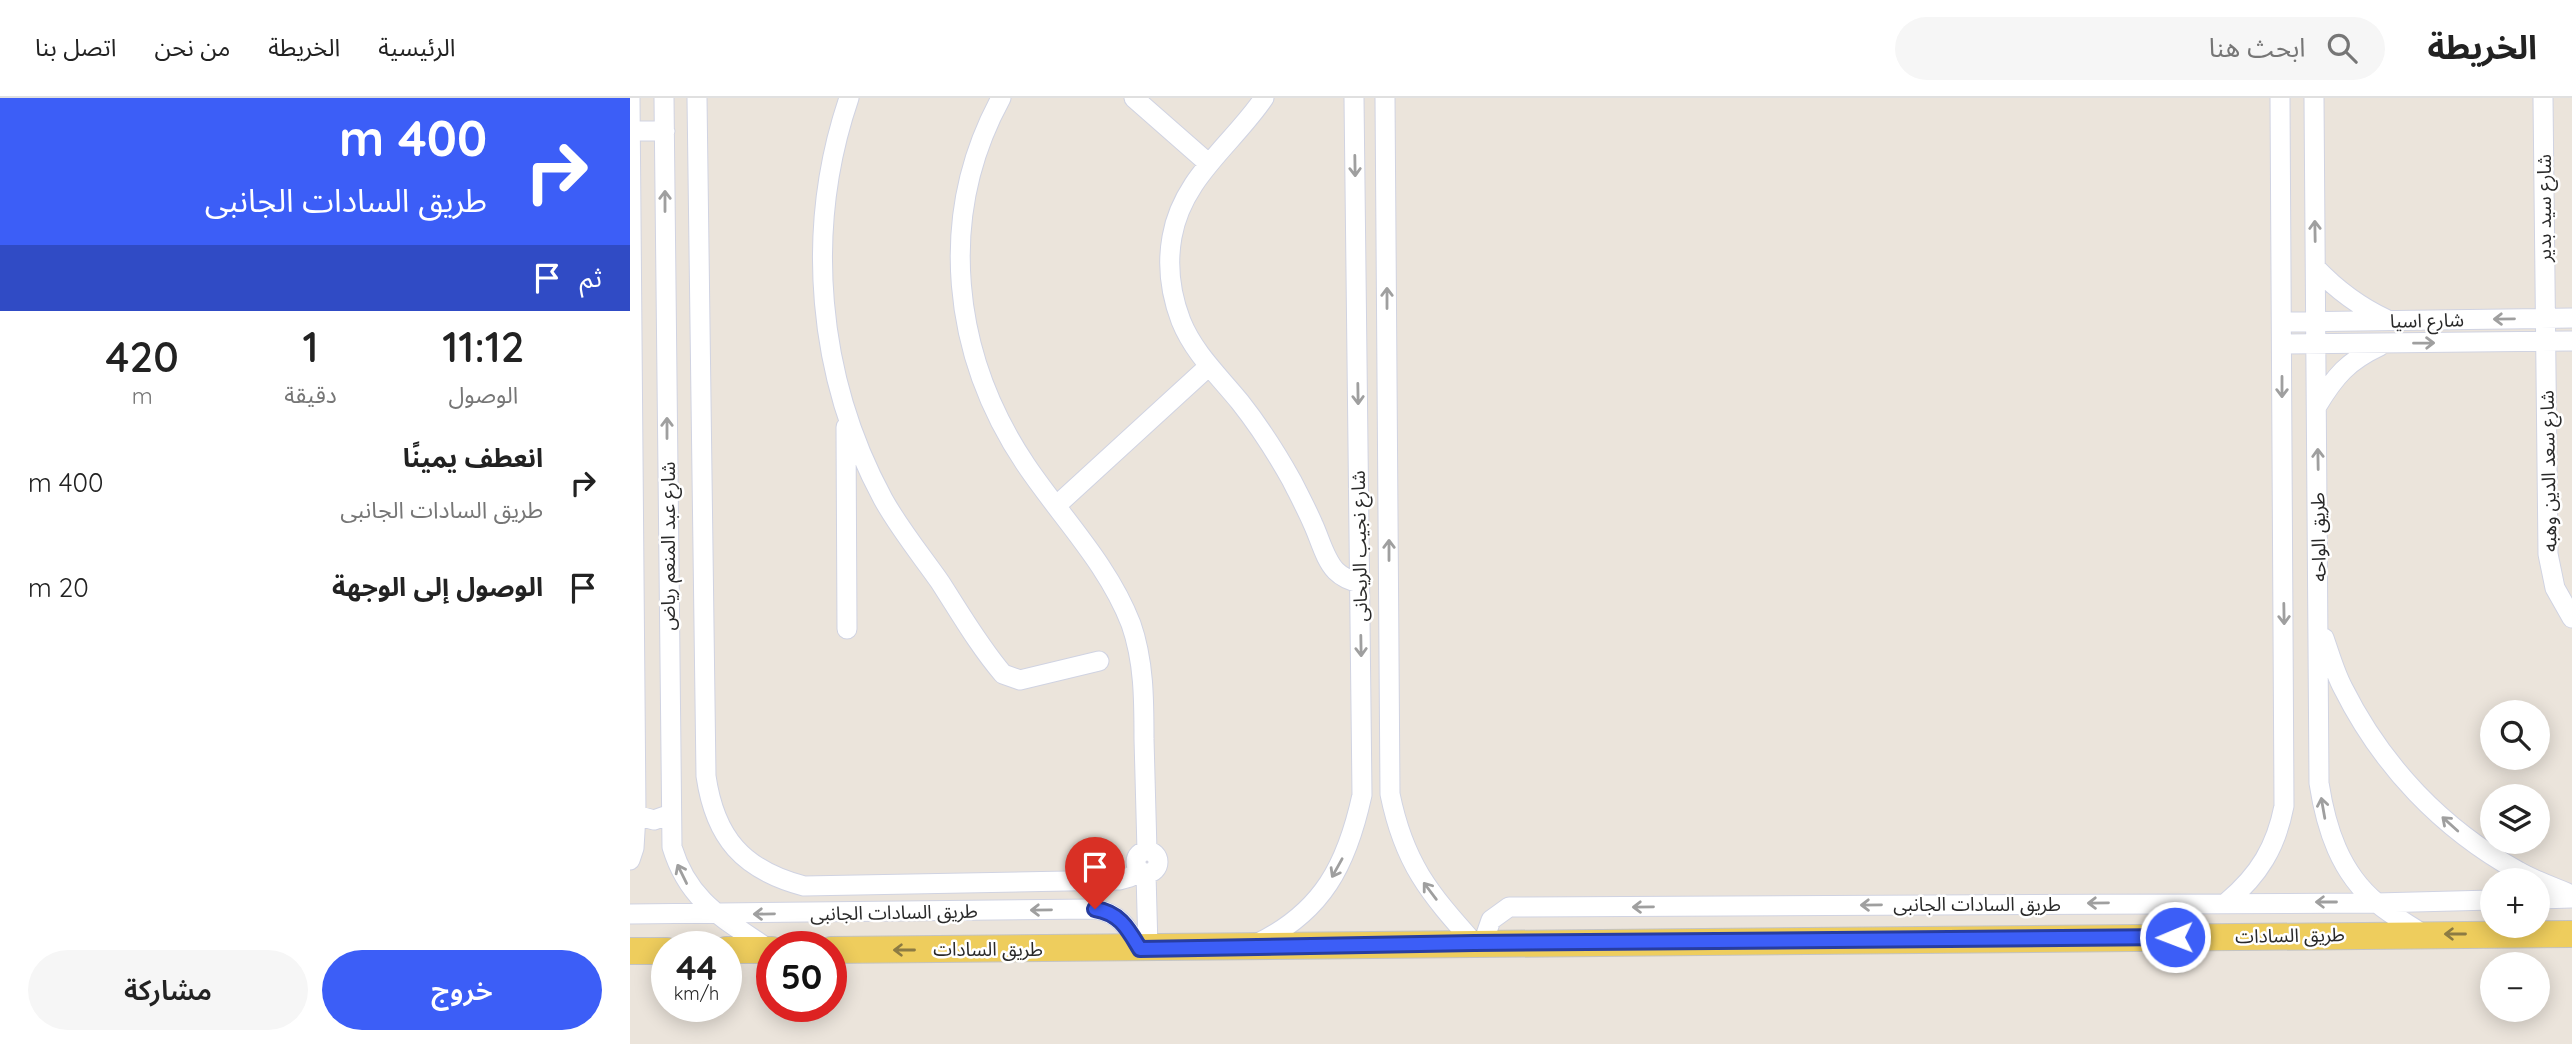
<!DOCTYPE html>
<html lang="ar">
<meta charset="utf-8">
<style>
body{margin:0;font-family:Quicksand,"Noto Sans Arabic",sans-serif;background:#f6f6f6;color:#222;direction:rtl;height:100vh;display:flex;flex-direction:column;font-size:26px;white-space:nowrap}
*{box-sizing:border-box;margin:0}
p{font-size:23px;color:#767676}
.icon{flex:none;width:38px;height:38px;fill:none;stroke:currentColor;stroke-width:2;stroke-linecap:round;stroke-linejoin:round}
.map{position:relative;flex:1;overflow:hidden;direction:ltr}
.side{display:flex;flex-direction:column;background:#fff;width:630px}
.side>*{flex:none}
.banner{background:#3c5ef7;color:#fff;overflow:hidden}
.buttons{position:absolute;left:1850px;top:602px;display:grid;gap:14px}
.buttons a{display:grid;place-items:center;width:70px;height:70px;border-radius:50%;background:#fff;box-shadow:0 4px 18px #0003;font-size:35px}
.speed{position:absolute;left:21px;top:833px;display:flex;gap:14px;font-size:35px;font-weight:700;text-align:center}
.speed>*{display:grid;place-content:center;width:91px;height:91px;border-radius:50%;background:#fff;box-shadow:0 4px 18px #0003;line-height:1}
.speed small{font-size:18px;font-weight:400}
.speed .limit{border:10px solid #d22;background:#fff;color:#111}
.pin{position:absolute;display:grid;place-items:center;width:60px;height:60px;color:#fff;margin:-72px -30px;border-radius:50% 50% 50% 0;rotate:-45deg;box-shadow:0 0 7px #0007}
.pin .icon{rotate:45deg}
.me{position:absolute;width:77px;margin:-38px;rotate:269deg;stroke-linejoin:round;filter:drop-shadow(0 0 5px #0008)}
.turn{display:flex;align-items:center;gap:24px;height:147px;padding:0 28px;font-size:32px}
.turn .icon{width:91px;height:91px;stroke-width:2.5}
.turn b{display:block;font-size:49px;line-height:60px}
.then{display:flex;align-items:center;height:66px;padding:0 28px;background:#0003;gap:14px;font-size:26px}
.eta{display:flex;justify-content:space-evenly;align-items:center;height:119px;text-align:center}
.eta b{font-size:42px;font-weight:600;line-height:49px}
.button{display:flex;gap:14px;margin-top:auto;padding:14px 28px}
.button a{flex:1;height:80px;border-radius:42px;background:#3c5ef7;color:#fff;font-size:28px;font-weight:600;line-height:80px;text-align:center}
.button a+a{background:#f6f6f6;color:#222}
ul{padding:0;list-style:none}
li{display:flex;align-items:center;gap:21px;height:105px;padding:0 28px}
li div{flex:1}
li b{display:block;font-size:26px}
li em{font-style:normal}
header{display:flex;align-items:center;gap:42px;box-sizing:border-box;height:98px;padding:0 35px;background:#fff;border-bottom:2px solid #e0e0e0}
header strong{font-size:33px}
nav{display:flex;gap:38px;margin-inline-start:auto;font-size:24px}
.search{width:490px;height:63px;background:#f6f6f6;display:flex;align-items:center;gap:18px;box-sizing:border-box;padding:0 24px;border-radius:38px;color:#767676;font-size:26px}
main{display:flex;flex:1;min-height:0}
.map>svg:first-child{display:block}
</style>
<header>
<strong>الخريطة</strong>
<div class="search"><svg class="icon" aria-label="search" viewBox="0 0 24 24"><circle cx="10" cy="10" r="6"/><path d="M15 15l6 6"/></svg>ابحث هنا</div>
<nav><a>الرئيسية</a><a>الخريطة</a><a>من نحن</a><a>اتصل بنا</a></nav>
</header>
<main>
<div class="map">
<svg width="1942" height="946" viewBox="0 0 1942 946">
<rect width="100%" height="100%" fill="#ebe4db"/>
<g fill="none" stroke-linecap="round" stroke-linejoin="round">
<defs>
<path id="minor" d="M 34,0 L 42,749 C 59,805 95,821 140,852
M 67,0 L 76,678 C 85,740 113,772 174,788 L 489,782 L 500,779 L 510,773
M 219,0 C 174,132 187,279 253,401 C 269,430 291,457 310,484 C 330,515 349,548 373,576 L 390,582 L 469,563
M 371,0 C 306,119 322,257 396,367 C 431,419 478,466 501,526 C 514,563 514,602 514,641 C 515,678 516,715 517,753
M 504,0 L 578,65
M 634,0 C 602,47 552,80 542,139 C 537,167 541,197 551,223 C 564,255 588,277 610,304 C 629,328 647,356 662,383 C 669,397 677,412 683,426 C 690,441 695,462 706,473 C 713,480 721,483 730,485
M 755,0 L 760,696 C 774,765 799,795 844,845
M 1684,0 L 1689,685 C 1696,730 1710,775 1747,805 C 1761,817 1778,826 1793,836
M 1913,0 L 1918,456 L 1925,490 L 1942,520
M 0,33 L 35,33
M 1686,170 C 1707,192 1728,208 1756,221
M 1652,224 L 1942,220
M 1652,246 L 1942,243
M 1687,308 C 1705,278 1718,263 1750,248
M 216,329 L 217,531
M 426,408 L 579,268
M 1694,540 C 1700,557 1705,575 1713,590 C 1752,668 1812,731 1888,773 C 1905,783 1924,789 1942,797
M 6,717 L 24,722 L 41,716
M506 764a11 11 0 1 1 22 0a11 11 0 1 1-22 0Z
M 0,762 L 4,750 L 6,717 L 0,0
M 516,776 L 518,850
M 1908,801 L 1941,800
M 1597,804 C 1629,777 1646,749 1654,708 L 1650,0
M 0,816 L 465,811 C 490,815 498,830 510,851
M 853,845 L 861,822 L 879,809 L 1746,805 L 1862,802
M 626,846 C 693,814 717,766 732,697 L 724,0"/>
<path id="major" d="M 96,852 L 142,852
M 201,852 L 1942,836
M 0,853 L 37,853"/>
</defs>
<use href="#minor" stroke="#d0d3e2" stroke-width="21"/>
<use href="#major" stroke="#c3c3c3" stroke-width="28"/>
<use href="#minor" stroke="#fff" stroke-width="19"/>
<use href="#major" stroke="#eecd5d" stroke-width="26"/>
</g>
<defs><path id="oneway-shaft" d="M-6 0H5M1.5-3L5.5 0L1.5 3" fill="none" stroke-width="1.6" stroke-linecap="round" stroke-linejoin="round" transform="scale(1.75)"/></defs>
<g stroke="#9f9f9f">
<use href="#oneway-shaft" transform="translate(725 68) rotate(89)"/>
<use href="#oneway-shaft" transform="translate(35 103) rotate(-90)"/>
<use href="#oneway-shaft" transform="translate(1685 133) rotate(-91)"/>
<use href="#oneway-shaft" transform="translate(757 200) rotate(-90)"/>
<use href="#oneway-shaft" transform="translate(1874 221) rotate(179)"/>
<use href="#oneway-shaft" transform="translate(1794 245) rotate(-1)"/>
<use href="#oneway-shaft" transform="translate(1652 289) rotate(90)"/>
<use href="#oneway-shaft" transform="translate(728 296) rotate(89)"/>
<use href="#oneway-shaft" transform="translate(37 330) rotate(-90)"/>
<use href="#oneway-shaft" transform="translate(1688 361) rotate(-91)"/>
<use href="#oneway-shaft" transform="translate(759 452) rotate(-90)"/>
<use href="#oneway-shaft" transform="translate(1654 516) rotate(89)"/>
<use href="#oneway-shaft" transform="translate(731 548) rotate(89)"/>
<use href="#oneway-shaft" transform="translate(1693 710) rotate(-100)"/>
<use href="#oneway-shaft" transform="translate(1820 726) rotate(-138)"/>
<use href="#oneway-shaft" transform="translate(707 770) rotate(119)"/>
<use href="#oneway-shaft" transform="translate(52 776) rotate(-116)"/>
<use href="#oneway-shaft" transform="translate(800 793) rotate(-127)"/>
<use href="#oneway-shaft" transform="translate(1696 804) rotate(-180)"/>
<use href="#oneway-shaft" transform="translate(1468 805) rotate(179)"/>
<use href="#oneway-shaft" transform="translate(1241 807) rotate(179)"/>
<use href="#oneway-shaft" transform="translate(1013 809) rotate(179)"/>
<use href="#oneway-shaft" transform="translate(411 812) rotate(179)"/>
<use href="#oneway-shaft" transform="translate(134 816) rotate(179)"/>
</g>
<g stroke="#8c7b43">
<use href="#oneway-shaft" transform="translate(1825 836) rotate(180)"/>
<use href="#oneway-shaft" transform="translate(274 852) rotate(180)"/>
</g>
<g fill="none" stroke-linecap="round" stroke-linejoin="round">
<defs>
<path id="route" d="M 465,811 C 490,815 498,831 510,851 L 844,845 L 1545,839"/>
</defs>
<use href="#route" stroke="#273da1" stroke-width="18"/>
<use href="#route" stroke="#3c5ef7" stroke-width="12"/>
</g>
<g text-anchor="middle" stroke-width="5" stroke-linejoin="round" paint-order="stroke">
<g font-size="19" fill="#292929" stroke="#fff">
<text transform="translate(1914 110) rotate(-90)" y="7">شارع سيد بدير</text>
<text transform="translate(1797 222) rotate(-1)" y="7">شارع اسيا</text>
<text transform="translate(1918 373) rotate(-91)" y="7">شارع سعد الدين وهبه</text>
<text transform="translate(1688 439) rotate(-91)" y="7">طريق الواحه</text>
<text transform="translate(38 448) rotate(-90)" y="7">شارع عبد المنعم رياض</text>
<text transform="translate(729 448) rotate(-91)" y="7">شارع نجيب الريحانى</text>
<text x="1347" y="813">طريق السادات الجانبى</text>
<text transform="translate(264 814) rotate(-1)" y="7">طريق السادات الجانبى</text>
<text transform="translate(1660 837) rotate(-1)" y="7">طريق السادات</text>
<text x="358" y="858">طريق السادات</text>
</g>
</g>
</svg>
<div class="buttons">
<a><svg class="icon" aria-label="search" viewBox="0 0 24 24"><circle cx="10" cy="10" r="6"/><path d="M15 15l6 6"/></svg></a>
<a><svg class="icon" aria-label="layers" viewBox="0 0 24 24"><path d="M12 4l9 5-9 5-9-5zM3 14l9 5 9-5"/></svg></a>
<a>+</a>
<a>−</a>
</div>
<div class="speed"><div>44<small>km/h</small></div><div class="limit">50</div></div>
<div class="pin" style="left:465px;top:811px;background:#d93025"><svg class="icon" aria-label="arrive" viewBox="0 0 24 24"><path d="M6 21V4h12l-3 4 3 4H6"/></svg></div>
<svg class="me" style="left:1545px;top:839px" viewBox="-20 -20 40 40"><circle r="17" fill="#3c5ef7" stroke="#fff" stroke-width="3"/><path d="M0-11L8 9 0 5-8 9z" fill="#fff"/></svg>
</div>
<section class="side">
<div class="banner">
<div class="turn"><svg class="icon" aria-label="right" viewBox="0 0 24 24"><path d="M7 20v-9h11M14 6l5 5-5 5"/></svg><div><b>400 m</b>طريق السادات الجانبى</div></div>
<div class="then">ثم<svg class="icon" aria-label="arrive" viewBox="0 0 24 24"><path d="M6 21V4h12l-3 4 3 4H6"/></svg></div>
</div>
<div class="eta">
<div><b>11:12</b><p>الوصول</p></div>
<div><b>1</b><p>دقيقة</p></div>
<div><b>420</b><p>m</p></div>
</div>
<ul>
<li><svg class="icon" aria-label="right" viewBox="0 0 24 24"><path d="M7 20v-9h11M14 6l5 5-5 5"/></svg><div><b>انعطف يمينًا</b><p>طريق السادات الجانبى</p></div><em>400 m</em></li>
<li><svg class="icon" aria-label="arrive" viewBox="0 0 24 24"><path d="M6 21V4h12l-3 4 3 4H6"/></svg><div><b>الوصول إلى الوجهة</b></div><em>20 m</em></li>
</ul>
<div class="button"><a>خروج</a><a>مشاركة</a></div>
</section>
</main>
